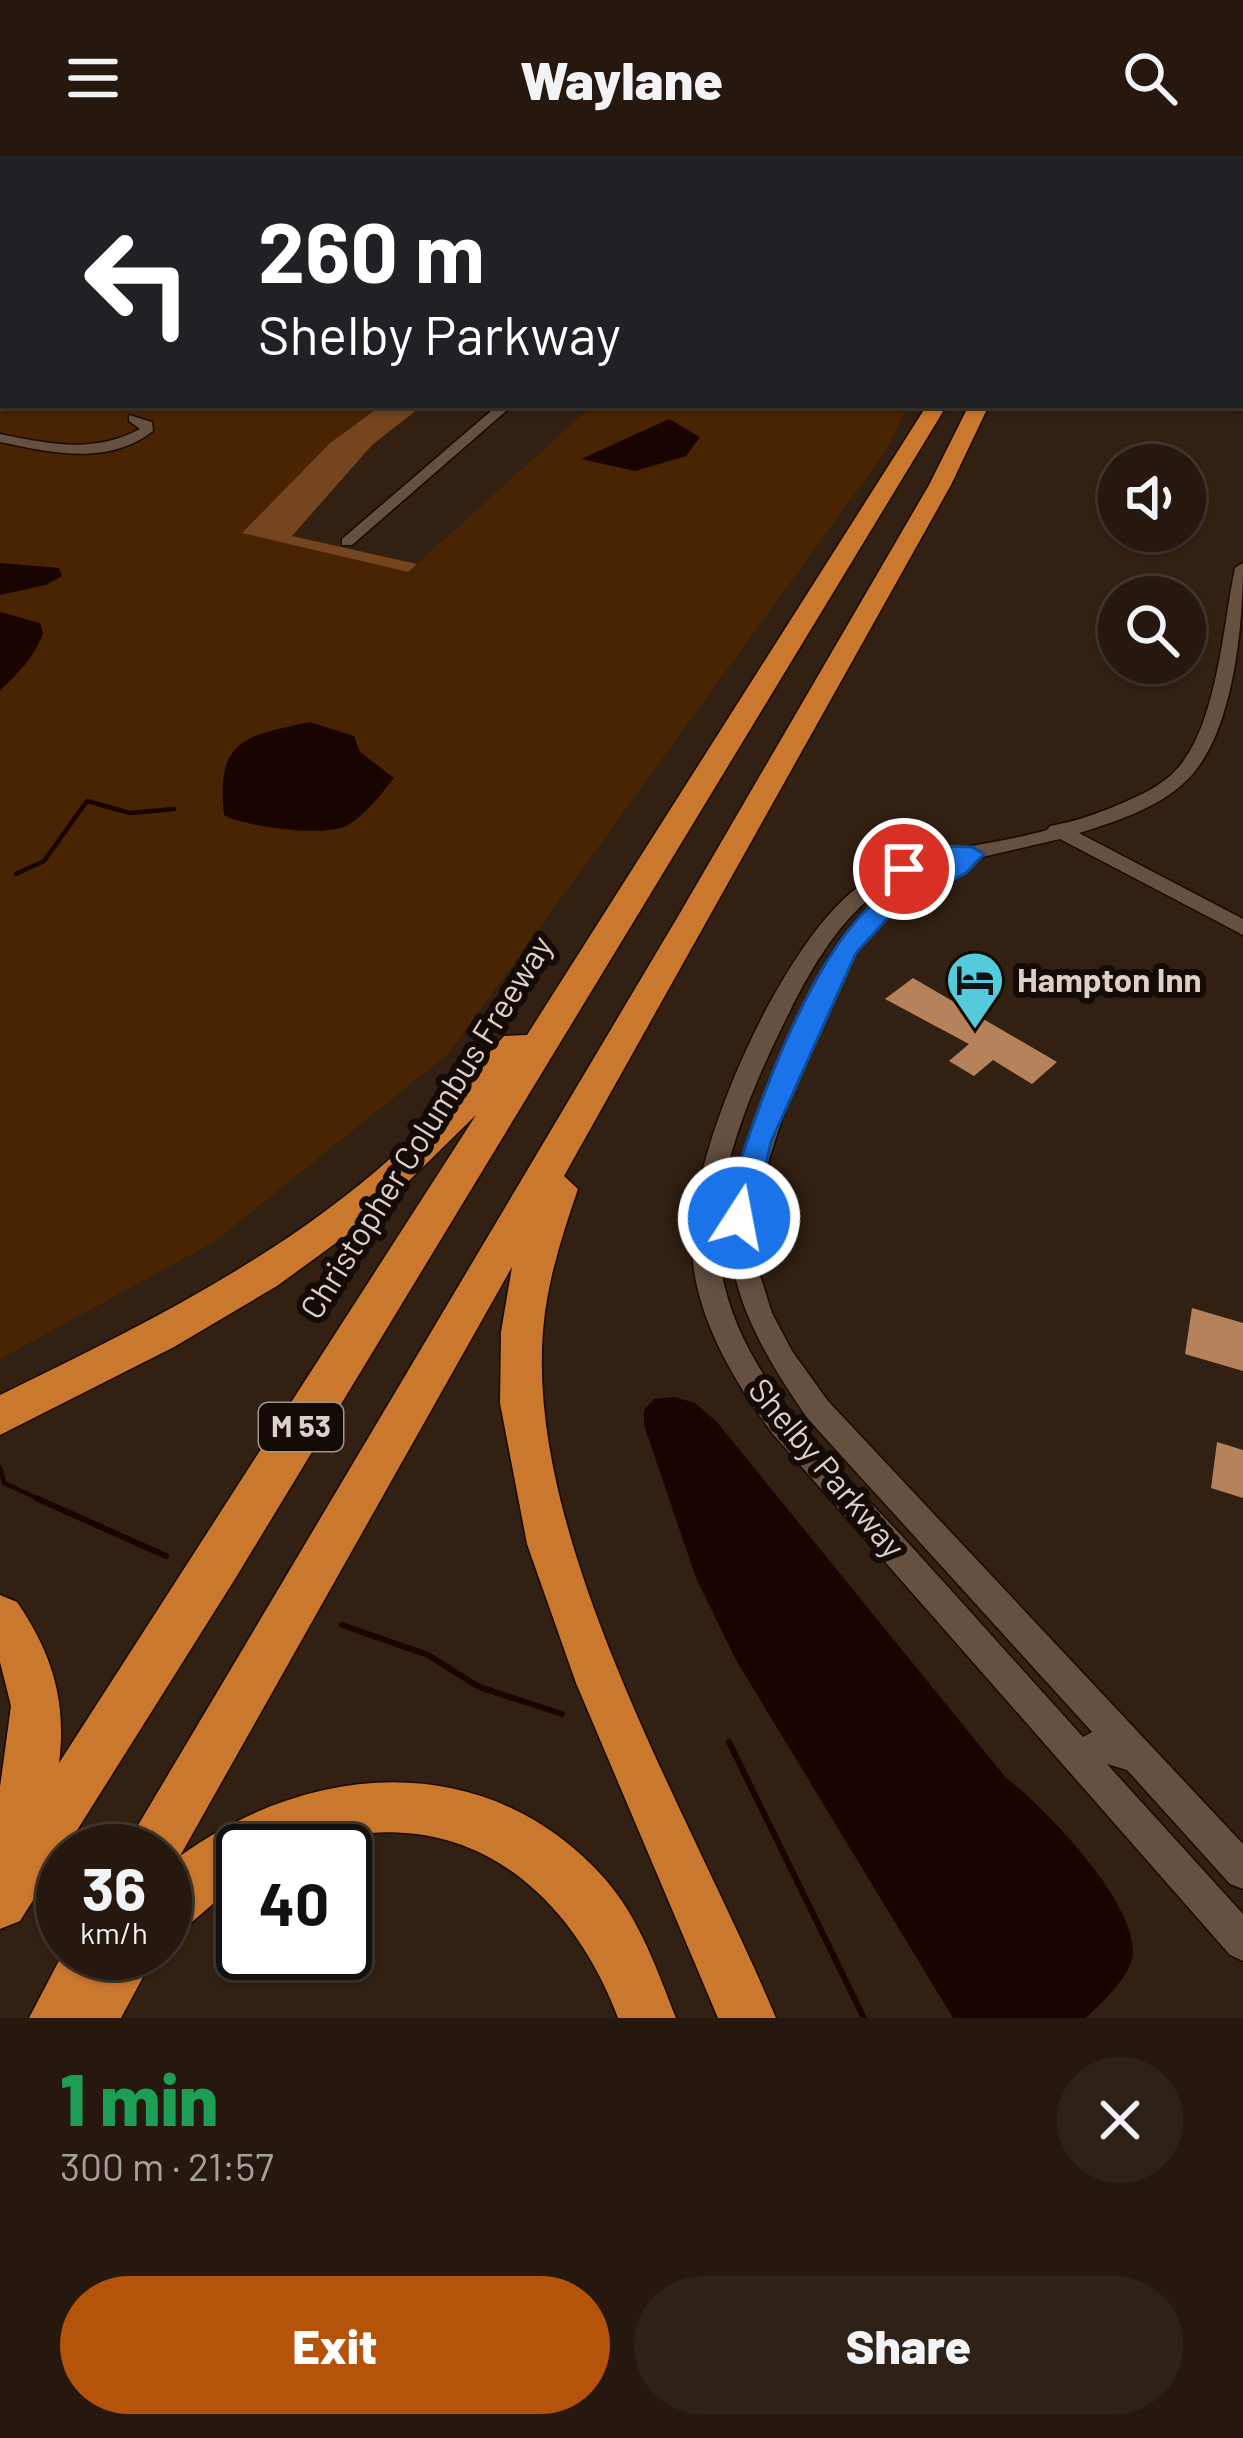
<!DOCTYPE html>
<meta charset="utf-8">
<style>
body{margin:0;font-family:Barlow,sans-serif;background:#2e2117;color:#f1f3f6;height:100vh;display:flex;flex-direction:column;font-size:45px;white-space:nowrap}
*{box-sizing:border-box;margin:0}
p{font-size:39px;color:#a4a09e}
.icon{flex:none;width:66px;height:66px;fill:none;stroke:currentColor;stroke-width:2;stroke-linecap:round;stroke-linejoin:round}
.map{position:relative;height:1862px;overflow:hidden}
.details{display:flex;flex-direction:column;background:#26180e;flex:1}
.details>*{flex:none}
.top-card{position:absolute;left:0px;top:0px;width:1245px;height:252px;box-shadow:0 3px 9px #0004,0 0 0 3px #42372e;background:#202124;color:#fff;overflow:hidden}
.tools{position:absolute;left:1098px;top:288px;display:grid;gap:24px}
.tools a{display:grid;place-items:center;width:108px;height:108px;border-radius:50%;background:#26180e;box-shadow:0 3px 9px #0004,0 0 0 3px #42372e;font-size:60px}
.speed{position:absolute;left:36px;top:1668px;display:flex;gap:24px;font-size:60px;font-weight:700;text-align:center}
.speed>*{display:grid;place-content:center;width:156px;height:156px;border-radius:50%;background:#26180e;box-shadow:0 3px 9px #0004,0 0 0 3px #42372e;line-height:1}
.speed small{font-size:30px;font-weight:400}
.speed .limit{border:6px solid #111;border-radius:18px;background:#fff;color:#111}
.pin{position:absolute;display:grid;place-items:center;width:102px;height:102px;color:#fff;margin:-51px;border:6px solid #fff;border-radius:50%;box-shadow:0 3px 12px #0007}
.me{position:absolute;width:132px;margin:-66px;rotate:11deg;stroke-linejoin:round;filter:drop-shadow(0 0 9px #0008)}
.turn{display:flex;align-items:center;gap:42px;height:252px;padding:0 60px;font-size:54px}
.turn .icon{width:156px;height:156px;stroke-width:2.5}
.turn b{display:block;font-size:84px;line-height:102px}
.round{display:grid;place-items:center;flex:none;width:126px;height:126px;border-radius:63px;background:#2e2117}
.overview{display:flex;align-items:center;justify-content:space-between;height:204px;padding:0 60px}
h1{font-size:72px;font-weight:800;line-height:90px;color:#1e9e55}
.cta{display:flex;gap:24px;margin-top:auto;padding:24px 60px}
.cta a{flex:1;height:138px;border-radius:72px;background:#b45309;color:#fff;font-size:48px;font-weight:800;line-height:138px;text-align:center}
.cta a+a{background:#2e2117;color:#f1f3f6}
header{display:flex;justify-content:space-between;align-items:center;height:156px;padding:0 60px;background:#26180e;font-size:54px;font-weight:800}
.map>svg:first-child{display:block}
</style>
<header><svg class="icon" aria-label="menu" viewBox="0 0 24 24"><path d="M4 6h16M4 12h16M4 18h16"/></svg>Waylane<svg class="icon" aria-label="search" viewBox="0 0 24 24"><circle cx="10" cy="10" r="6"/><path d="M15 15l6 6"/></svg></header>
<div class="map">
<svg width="1243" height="1862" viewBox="0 0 1243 1862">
<rect width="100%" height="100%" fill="#322012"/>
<path fill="#482402" d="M 0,0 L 388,0 L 3,3 L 3,249 L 382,249 L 330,287 L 243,376 L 408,416 L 593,249 L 908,249 L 885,296 L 448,898 L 214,1086 L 0,1203 Z"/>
<path fill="#74451e" d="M 382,249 L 423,249 L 372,289 L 292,380 L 417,408 L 408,416 L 242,377 L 330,287 Z"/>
<path fill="#190400" d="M 669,263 L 700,281 L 686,300 L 635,315 L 581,303 Z
M 0,407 L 59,412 L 62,420 L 46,429 L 0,439 Z
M 0,456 L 40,467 L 43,477 C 35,501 17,518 0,535 Z
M 310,566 L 354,580 L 360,596 L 394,622 C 380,639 366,659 346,670 C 326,681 245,671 224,659 C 216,584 243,580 310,566 Z
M 675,1241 L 695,1247 L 716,1265 L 1006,1622 C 1044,1651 1143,1752 1132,1803 C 1127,1824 1101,1847 1086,1862 L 953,1862 L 736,1504 L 696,1422 L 644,1269 L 644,1254 L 654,1243 Z"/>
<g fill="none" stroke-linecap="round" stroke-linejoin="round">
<path stroke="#190400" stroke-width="3" d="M 212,3 L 219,0"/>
<path stroke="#190400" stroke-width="4.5" d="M 16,718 L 44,705 L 87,645 L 130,657 L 174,653
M 0,1311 L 4,1327 L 43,1345"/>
<path stroke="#190400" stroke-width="6" d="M 36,1342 L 166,1400
M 342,1469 L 428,1499 L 479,1531 L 562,1558
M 729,1586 L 864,1862"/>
</g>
<path fill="#b5825b" d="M 913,822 L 1057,906 L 1032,928 L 993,904 L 974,920 L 949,905 L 969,888 L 885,843 Z
M 1192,1152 L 1243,1167 L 1243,1215 L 1185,1198 Z
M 1217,1286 L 1243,1294 L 1243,1342 L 1211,1332 Z"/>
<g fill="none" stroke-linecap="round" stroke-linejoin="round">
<defs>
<path id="minor" d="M 1157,0 L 1167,0 L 1155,3 Z
M 1242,91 L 1243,91 L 1243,98 L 1242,98 Z
M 1242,175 L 1243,175 L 1243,183 L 1242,183 Z
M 3,231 L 3,240 L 0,241 L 0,232 Z
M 498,249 L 513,249 L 352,389 L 342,389 L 342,383 Z
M 129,259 L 152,266 L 153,275 C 108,310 52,297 0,286 L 0,278 C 50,288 93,298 140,273 L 129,265 Z
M 1243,407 C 1243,469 1234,577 1188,623 C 1161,651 1115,666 1079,677 L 1243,763 L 1243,779 L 1060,683 L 978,702 L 873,772 L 847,810 L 789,942 L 759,1034 L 755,1075 L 759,1116 L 772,1157 L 792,1195 L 828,1245 L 1243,1688 L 1243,1733 L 1230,1728 L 1127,1614 L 1107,1608 L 1243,1758 L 1243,1805 L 1230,1799 L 772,1277 C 734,1225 696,1162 692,1096 C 686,1000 784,778 865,726 C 920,690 985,692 1047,674 L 1050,670 C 1074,666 1097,658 1120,648 C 1139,640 1161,630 1175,615 C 1217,573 1223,469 1235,412 ZM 949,706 C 919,726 882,737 857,763 C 823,798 808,848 788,892 C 715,1056 701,1109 808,1263 L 1092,1576 L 1083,1581 C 1026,1518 969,1454 912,1391 C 836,1307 732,1219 719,1099 C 711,1023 756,922 790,855 C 824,787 868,718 949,706 Z"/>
<path id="highway" d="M 949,0 L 963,0 L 965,3 L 951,3 Z
M 978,0 L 992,0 L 993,3 L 979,3 Z
M 927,249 L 947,249 L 235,1423 L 20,1765 L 0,1773 L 0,1631 L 11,1550 L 0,1506 L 0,1439 L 17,1446 C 52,1497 67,1545 59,1607 L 476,959 L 373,1060 L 277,1130 L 174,1191 L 0,1279 L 0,1239 C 137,1172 277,1104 392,1001 C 433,964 468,921 504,880 L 527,879 Z
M 969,249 L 989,249 L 951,329 L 564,1020 L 578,1033 C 562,1080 547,1125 543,1175 C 526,1389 694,1665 776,1862 L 718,1862 L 576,1527 L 527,1388 L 500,1247 L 501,1176 L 512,1111 L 180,1700 C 313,1604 489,1592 605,1723 C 640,1763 657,1814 676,1862 L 618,1862 C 578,1755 494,1668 371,1677 C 346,1679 322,1687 299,1694 C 282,1698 260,1695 243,1695 L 243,1722 L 185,1772 L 165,1780 L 165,1695 L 126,1695 L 134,1676 L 680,757 L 929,329 Z
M 63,1797 L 156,1797 L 121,1862 L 29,1862 Z"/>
</defs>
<use href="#minor" stroke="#190900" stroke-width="3"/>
<use href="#highway" stroke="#190900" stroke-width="3"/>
<use href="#minor" fill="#665141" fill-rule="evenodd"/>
<use href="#highway" fill="#cb782f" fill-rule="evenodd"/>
</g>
<path fill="#1a73e8" stroke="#114b97" stroke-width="3" d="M 941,690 L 972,691 L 984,698 L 966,717 L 896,753 L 856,797 L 771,986 L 754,1062 L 739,1073 L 729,1070 L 724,1062 C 745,979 810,794 879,743 C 901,727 930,719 952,704 L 904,720 L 892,713 L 895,708 Z"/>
<defs>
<symbol id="hotel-pin" viewBox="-11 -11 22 30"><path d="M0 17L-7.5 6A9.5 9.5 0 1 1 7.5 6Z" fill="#53cbdb" stroke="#140b06"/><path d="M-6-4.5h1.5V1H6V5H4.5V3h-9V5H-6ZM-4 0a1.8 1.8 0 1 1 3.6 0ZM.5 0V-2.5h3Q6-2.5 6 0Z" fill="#111"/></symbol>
</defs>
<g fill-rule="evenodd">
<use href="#hotel-pin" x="942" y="791" width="66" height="90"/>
</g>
<g text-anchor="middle" stroke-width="12" stroke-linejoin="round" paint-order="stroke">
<rect fill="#140b06" stroke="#a0958d" stroke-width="3" x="259" y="1247" width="84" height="48" rx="9"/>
<g font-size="30" font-weight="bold" fill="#dcd0c7">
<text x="301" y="1281">M 53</text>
</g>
<g font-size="33" font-weight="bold" fill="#dcd0c7" stroke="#140b06" text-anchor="start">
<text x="1017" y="836">Hampton Inn</text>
</g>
<g font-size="33" fill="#dcd0c7" stroke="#140b06">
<text transform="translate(426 971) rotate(-58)" y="12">Christopher Columbus Freeway</text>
<text transform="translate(827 1312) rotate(50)" y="12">Shelby Parkway</text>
</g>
</g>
</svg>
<div class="tools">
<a><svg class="icon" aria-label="sound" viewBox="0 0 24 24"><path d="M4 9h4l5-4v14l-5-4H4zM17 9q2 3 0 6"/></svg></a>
<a><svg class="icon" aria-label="search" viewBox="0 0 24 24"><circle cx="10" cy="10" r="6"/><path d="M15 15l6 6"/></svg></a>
</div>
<div class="speed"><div>36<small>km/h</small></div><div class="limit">40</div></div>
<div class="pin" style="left:904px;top:713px;background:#d93025"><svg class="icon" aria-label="arrive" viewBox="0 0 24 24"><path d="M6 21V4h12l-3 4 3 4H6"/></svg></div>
<svg class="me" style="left:739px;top:1062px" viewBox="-20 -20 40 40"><circle r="17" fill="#1a73e8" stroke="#fff" stroke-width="3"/><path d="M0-11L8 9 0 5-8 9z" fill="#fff"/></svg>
<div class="top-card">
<div class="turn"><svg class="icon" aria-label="left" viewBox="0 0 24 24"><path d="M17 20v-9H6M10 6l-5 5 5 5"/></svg><div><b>260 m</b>Shelby Parkway</div></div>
</div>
</div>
<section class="details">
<div class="overview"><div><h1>1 min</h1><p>300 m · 21:57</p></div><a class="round"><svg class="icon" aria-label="close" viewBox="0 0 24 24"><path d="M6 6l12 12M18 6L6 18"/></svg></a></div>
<div class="cta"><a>Exit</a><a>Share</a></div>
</section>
